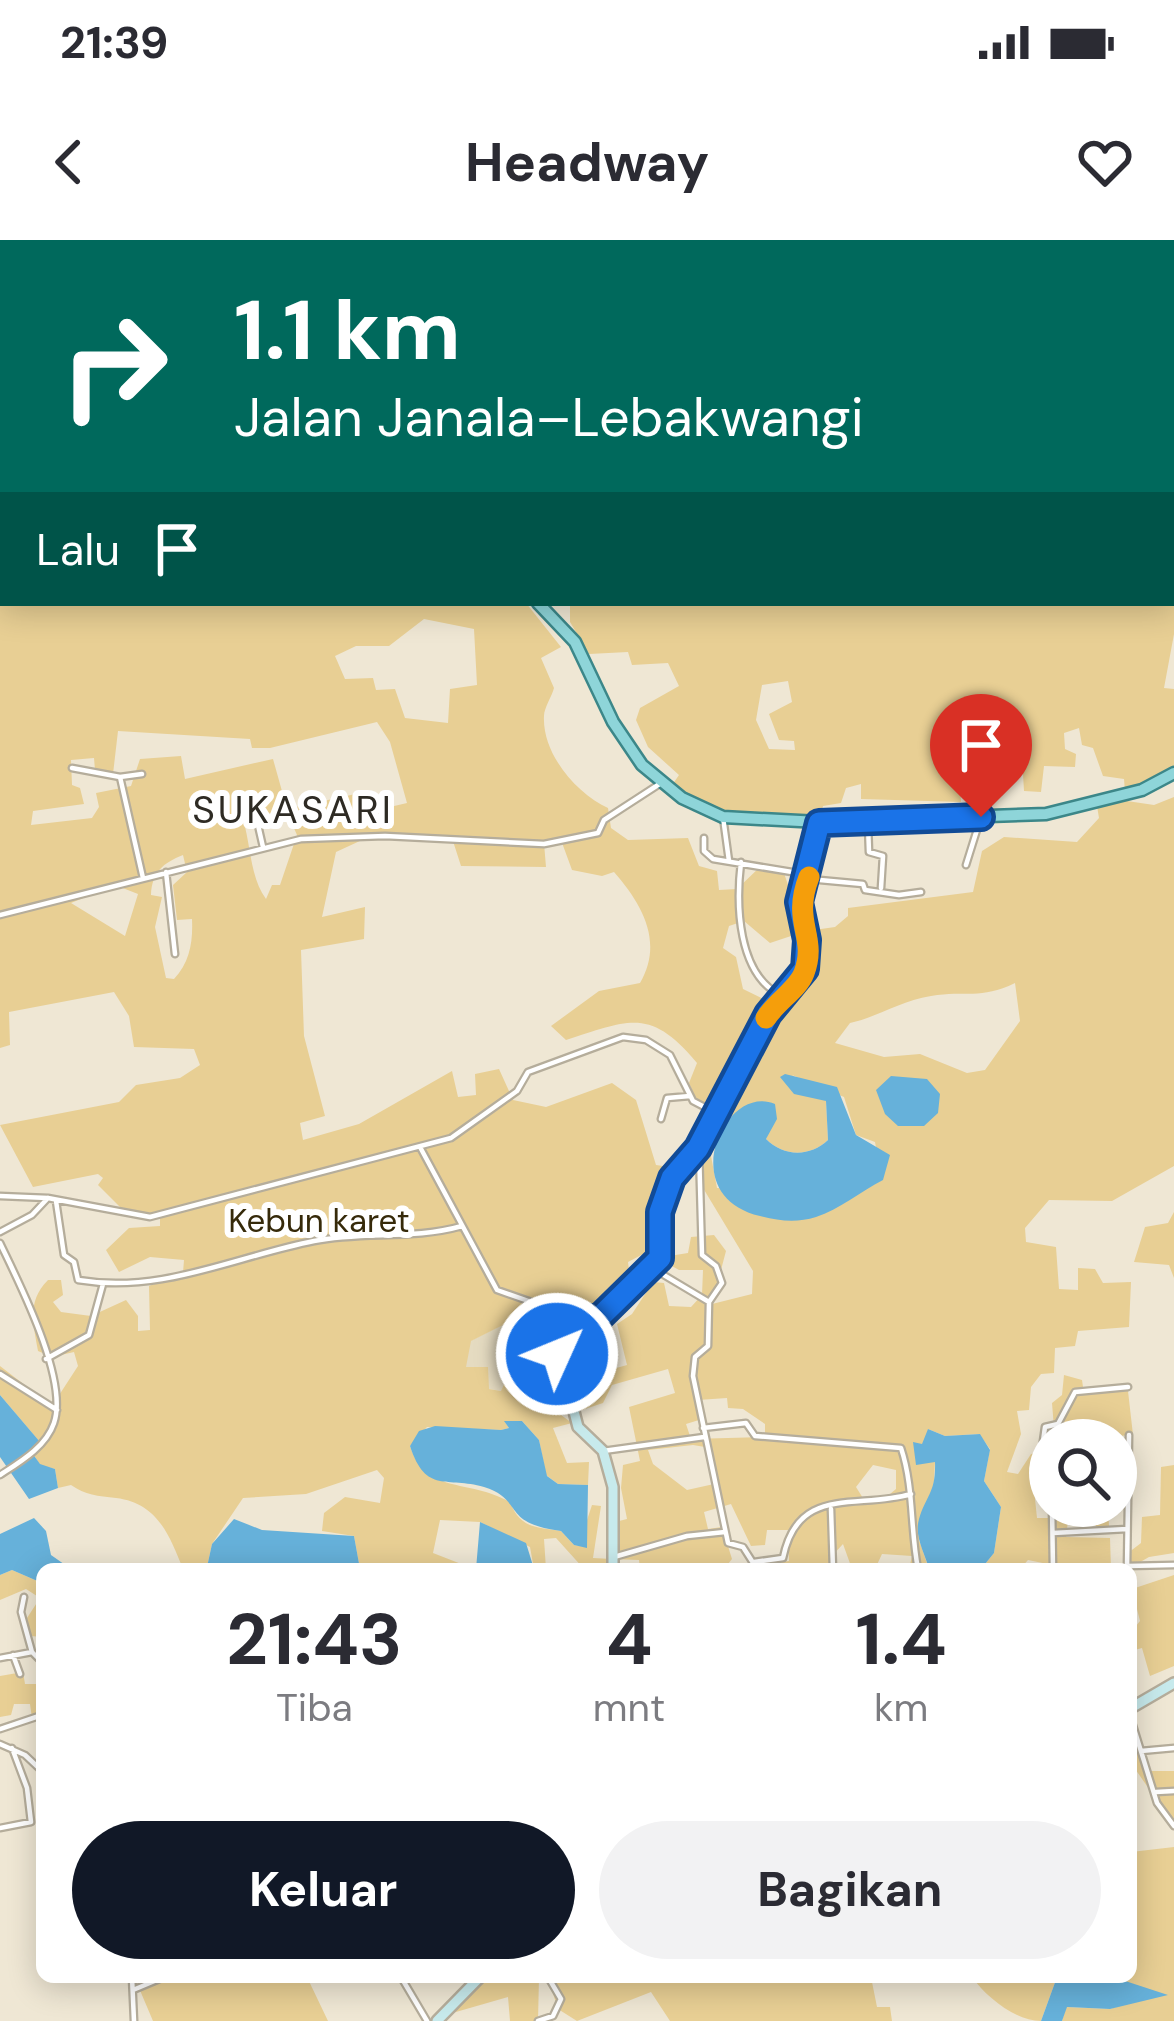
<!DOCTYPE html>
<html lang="id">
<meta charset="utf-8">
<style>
body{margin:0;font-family:"DM Sans",sans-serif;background:#f2f2f3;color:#2b2b33;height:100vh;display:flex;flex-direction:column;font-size:45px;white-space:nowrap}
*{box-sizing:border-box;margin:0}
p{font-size:39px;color:#7c7c81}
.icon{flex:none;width:66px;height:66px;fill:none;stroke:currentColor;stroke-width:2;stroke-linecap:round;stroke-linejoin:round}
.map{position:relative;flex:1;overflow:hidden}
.sheet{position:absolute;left:36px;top:1323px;width:1101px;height:420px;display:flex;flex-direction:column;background:#fff;border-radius:18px;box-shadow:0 6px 30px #0003}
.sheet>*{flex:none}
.hud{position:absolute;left:0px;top:0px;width:1176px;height:366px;box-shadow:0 6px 30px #0003;background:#00695c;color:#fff;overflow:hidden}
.controls{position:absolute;left:1029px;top:1179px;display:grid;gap:24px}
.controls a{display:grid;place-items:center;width:108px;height:108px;border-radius:50%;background:#fff;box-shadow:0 6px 30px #0003;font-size:60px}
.pin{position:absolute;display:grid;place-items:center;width:102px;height:102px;color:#fff;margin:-123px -51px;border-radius:50% 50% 50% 0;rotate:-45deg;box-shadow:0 0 12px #0007}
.pin .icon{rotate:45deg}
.me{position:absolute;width:132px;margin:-66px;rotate:46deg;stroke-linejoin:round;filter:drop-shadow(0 0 9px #0008)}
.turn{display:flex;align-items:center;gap:42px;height:252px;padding:0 36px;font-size:54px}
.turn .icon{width:156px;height:156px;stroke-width:2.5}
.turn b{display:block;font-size:84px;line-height:102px}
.then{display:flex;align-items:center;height:114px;padding:0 36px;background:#0003;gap:24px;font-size:45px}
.eta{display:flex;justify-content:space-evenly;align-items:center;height:204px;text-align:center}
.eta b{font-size:72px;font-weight:700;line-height:84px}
.button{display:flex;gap:24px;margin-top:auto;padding:24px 36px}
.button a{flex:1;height:138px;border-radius:72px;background:#111827;color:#fff;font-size:48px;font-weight:700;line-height:138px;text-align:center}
.button a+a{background:#f2f2f3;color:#2b2b33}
.status{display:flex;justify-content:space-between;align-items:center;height:84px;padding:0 60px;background:#fff;direction:ltr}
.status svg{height:33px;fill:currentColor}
header{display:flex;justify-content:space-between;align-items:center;height:156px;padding:0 36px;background:#fff;font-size:54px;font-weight:700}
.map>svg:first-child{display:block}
</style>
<div class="status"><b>21:39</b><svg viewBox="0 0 49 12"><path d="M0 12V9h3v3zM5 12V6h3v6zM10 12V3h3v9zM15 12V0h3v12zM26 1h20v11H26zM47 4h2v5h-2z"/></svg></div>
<header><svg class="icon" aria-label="back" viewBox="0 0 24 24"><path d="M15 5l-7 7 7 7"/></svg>Headway<svg class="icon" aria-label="heart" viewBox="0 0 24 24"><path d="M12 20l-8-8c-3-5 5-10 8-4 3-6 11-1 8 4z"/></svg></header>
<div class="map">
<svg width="1174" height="1781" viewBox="0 0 1174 1781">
<rect width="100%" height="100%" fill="#efe7d4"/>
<path fill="#e5dbc1" d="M 547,1063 L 574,1070 L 594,1068 L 556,1103 L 538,1102 L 519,1112 L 502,1151 L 489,1149 L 465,1127 L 470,1101 Z"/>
<path fill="#e8cf94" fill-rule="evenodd" d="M 423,0 L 835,0 L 832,3 L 423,3 Z
M 0,105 L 3,363 L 526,363 L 561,407 L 541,418 L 554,448 C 552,456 544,468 544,476 C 542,514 577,554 608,568 L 611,588 L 628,600 L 688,598 L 699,626 L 717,631 L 719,650 L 737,649 L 761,626 L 782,627 L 790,651 L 803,652 L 807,691 L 835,687 L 848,676 L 848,668 L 973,652 L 982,611 L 1004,597 L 1077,602 L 1099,578 L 1096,560 L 1125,552 L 1124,539 L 1103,536 L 1093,508 L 1082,505 L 1079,488 L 1064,493 L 1065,509 L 1076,514 L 1075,527 L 1044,526 L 1041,552 L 1024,551 L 1023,534 L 974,540 L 970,527 L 959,531 L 961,562 L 861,559 L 861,544 L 846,548 L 841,563 L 823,566 L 819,582 L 722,575 L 670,548 L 679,535 L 648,507 L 636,480 L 640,468 L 679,446 L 668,423 L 632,425 L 628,412 L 589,414 L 570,382 L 570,363 L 1173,363 L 1174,318 L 1174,394 L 1164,448 L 1174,449 L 1174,531 L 1126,553 L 1127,561 L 1154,565 L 1174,557 L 1174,926 L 1112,961 L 1049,960 L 1025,988 L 1026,1002 L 1056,1007 L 1059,1049 L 1078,1050 L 1078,1028 L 1095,1029 L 1103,1043 L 1131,1042 L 1129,1087 L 1078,1091 L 1075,1106 L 1055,1108 L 1054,1133 L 1041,1134 L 1031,1147 L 1029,1170 L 1017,1171 L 1021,1194 L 1007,1232 L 1018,1234 L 1031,1214 L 1041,1212 L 1043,1250 L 1035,1259 L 1037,1278 L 1053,1278 L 1057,1266 L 1108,1266 L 1109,1286 L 1096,1286 L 1090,1279 L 1068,1281 L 1066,1297 L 1110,1298 L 1111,1329 L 1072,1329 L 1028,1320 L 1020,1329 L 981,1329 L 994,1313 L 1001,1267 L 984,1241 L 990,1209 L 979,1194 L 945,1196 L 928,1189 L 926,1220 L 935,1222 L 933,1258 L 919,1300 L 929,1329 L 909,1329 L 912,1316 L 882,1314 L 875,1329 L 852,1329 L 843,1304 L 831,1317 L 835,1329 L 770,1329 L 771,1323 L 789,1321 L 788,1290 L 767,1290 L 765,1305 L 751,1306 L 731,1264 L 704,1272 L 708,1289 L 722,1287 L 732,1319 L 724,1329 L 640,1329 L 639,1320 L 612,1319 L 611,1329 L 584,1329 L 556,1298 L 544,1299 L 546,1329 L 534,1329 L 530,1307 L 480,1282 L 440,1280 L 433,1313 L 474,1329 L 360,1329 L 354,1296 L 322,1291 L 324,1273 L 345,1257 L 380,1263 L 384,1238 L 377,1230 L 306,1254 L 243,1258 L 212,1304 L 207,1327 L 183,1329 C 169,1294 157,1263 116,1258 C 98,1256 85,1255 71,1245 L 58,1248 L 55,1229 L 40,1225 L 30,1209 L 39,1201 L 0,1155 L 0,1126 L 52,1166 L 78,1126 L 74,1112 L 52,1117 L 38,1111 C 33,1083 27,1061 48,1040 L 61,1040 L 63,1055 L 53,1062 L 61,1072 L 91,1076 L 126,1060 L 138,1076 L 138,1091 L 150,1090 L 149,1046 L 183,1033 L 184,1020 L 150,1017 L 119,1032 L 106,1010 L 129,988 L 160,986 L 160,974 L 124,971 L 98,945 L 103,938 L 98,934 L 33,947 L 0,885 L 119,862 L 136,845 L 180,838 L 200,825 L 194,809 L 134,807 L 129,776 L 114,752 L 9,772 L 10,805 L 0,808 ZM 424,379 L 474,389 L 477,445 L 450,449 L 448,483 L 405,478 L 395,449 L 376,450 L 373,438 L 345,439 L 335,416 L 356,406 L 389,406 ZM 788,441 L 792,462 L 769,474 L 779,500 L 794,501 L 795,510 L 769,509 L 756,480 L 762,445 ZM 377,482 L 390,502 L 407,563 L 377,570 L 369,551 L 287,569 L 273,519 L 185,539 L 181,516 L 140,519 L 131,546 L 96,553 L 99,567 L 92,578 L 31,585 L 33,571 L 84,564 L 80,548 L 72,545 L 71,520 L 94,518 L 95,530 L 113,534 L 118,491 L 250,499 L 252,508 L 270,508 ZM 286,570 L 297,595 L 280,645 L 272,645 L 266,659 C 250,637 251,606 243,579 ZM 375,594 L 452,598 L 461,626 L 546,627 L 544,603 L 561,600 L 572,630 L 602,636 L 614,632 C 642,664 664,702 640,743 L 599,751 L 551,786 L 566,800 C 630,780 650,767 697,823 L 689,843 L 697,861 L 717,870 L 699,908 L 703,948 L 753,1031 L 752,1054 L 712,1064 L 726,1011 L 714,995 L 691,997 L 688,1013 L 663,1017 L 665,953 L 677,928 L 656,925 L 636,860 L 612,843 L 546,867 L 513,860 L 499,829 L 475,834 L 476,855 L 458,857 L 452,831 L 359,884 L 303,900 L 300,883 L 325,876 L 304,796 L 301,710 L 364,699 L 365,667 L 322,677 L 336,612 ZM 183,615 L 187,632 L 173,645 L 177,680 L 192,679 C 193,702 190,722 174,739 L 166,738 L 155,687 L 162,657 L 151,655 C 152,632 163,623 183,615 ZM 115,645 L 138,654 L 125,696 L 71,663 ZM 744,681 L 770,703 L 806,691 L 804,736 L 776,765 L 743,749 L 736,717 L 723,708 L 729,686 ZM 1015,743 L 1020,781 L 985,830 L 967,833 L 920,814 L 884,817 L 835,803 L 850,783 C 878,777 900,761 931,756 C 966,750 980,760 1015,743 ZM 792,835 L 844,857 L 856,895 L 875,902 L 882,940 L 857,953 L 717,948 L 711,916 L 721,891 L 770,887 L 766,899 C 784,917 810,917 828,900 L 826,861 ZM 647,1012 L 679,1030 L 703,1030 L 702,1055 L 691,1067 L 669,1066 L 664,1043 L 653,1042 L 632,1074 L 617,1084 L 627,1125 L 570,1141 L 576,1172 L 603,1163 L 612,1145 L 668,1129 L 675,1153 L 629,1167 L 640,1221 L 623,1225 L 621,1248 L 627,1279 L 615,1282 L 611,1319 L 593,1318 L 601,1266 L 592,1265 L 585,1286 L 587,1307 L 574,1305 L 561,1291 C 535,1287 520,1288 510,1262 C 467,1238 426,1255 410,1206 L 427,1187 L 501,1190 L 509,1188 L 505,1182 L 522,1181 L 539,1200 L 546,1235 L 558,1244 L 588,1245 L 589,1222 L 567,1223 L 553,1188 L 572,1183 L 539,1159 L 538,1102 L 519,1112 L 501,1151 L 489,1149 L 488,1127 L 466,1127 L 471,1101 L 547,1063 C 587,1074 600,1063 630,1038 L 628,1022 ZM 727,1158 L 728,1168 L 743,1169 L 765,1184 L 765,1197 L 691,1199 L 686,1184 L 699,1180 L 698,1160 ZM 693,1205 L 705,1207 L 714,1244 L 687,1250 L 653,1224 L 648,1210 ZM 873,1225 L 896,1230 L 896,1249 L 878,1264 L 866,1263 L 856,1247 Z
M 1174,972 L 1174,1038 L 1169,1025 L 1134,1022 L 1145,987 L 1168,983 Z
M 1064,1135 L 1082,1140 L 1084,1154 L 1128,1151 L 1133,1195 L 1055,1200 L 1052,1163 L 1062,1155 Z
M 1174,1225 L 1174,1313 L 1149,1317 L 1128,1329 L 1128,1313 L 1141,1303 L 1142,1277 L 1160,1275 L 1161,1227 Z
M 12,1330 L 42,1343 L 42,1397 L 31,1396 L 27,1378 L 40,1358 L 26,1349 L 0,1360 L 0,1335 Z
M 1174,1335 L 1174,1426 L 1150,1436 L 1142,1408 L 1131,1411 L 1131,1392 L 1140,1381 L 1132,1349 Z
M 23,1432 L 25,1444 L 37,1444 L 42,1474 L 32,1478 L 30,1464 L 14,1464 L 11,1475 L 0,1477 L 0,1436 Z
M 1131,1488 L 1149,1531 L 1174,1531 L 1174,1585 L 1131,1523 Z
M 1174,1607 L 1174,1781 L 1062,1781 L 1066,1767 L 1110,1769 L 1147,1757 L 1113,1737 L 1131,1737 L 1131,1612 Z
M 170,1737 L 307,1737 L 328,1781 L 153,1781 L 139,1748 Z
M 482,1737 L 871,1737 L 877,1767 L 890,1767 L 892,1781 L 670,1781 L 651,1752 L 577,1781 L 558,1769 L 550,1744 L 539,1737 L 538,1781 L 510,1781 L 508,1757 L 442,1776 Z
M 972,1737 L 1057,1737 L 1041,1781 C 1016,1781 986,1757 972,1737 Z"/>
<path fill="#66b1da" d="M 785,834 L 837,847 L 856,895 L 890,915 L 883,940 C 861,951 839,970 816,977 C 797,983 779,981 760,976 C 673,955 725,842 775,864 L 777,879 L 766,899 C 784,917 810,917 828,900 L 826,861 L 794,854 L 780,837 Z
M 891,836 L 927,839 L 940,854 L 938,873 L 924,886 L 898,886 L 885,874 L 876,850 Z
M 0,1155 L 40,1202 L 30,1210 L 40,1224 L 55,1229 L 58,1248 L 29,1259 L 0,1217 Z
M 504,1181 L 522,1181 L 539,1200 L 547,1236 L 558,1244 L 588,1245 L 587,1308 L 574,1305 L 561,1291 C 500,1283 525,1260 484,1247 C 447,1236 426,1255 410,1206 L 419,1191 L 435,1186 L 501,1190 L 509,1188 Z
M 928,1189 L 945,1196 L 980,1194 L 990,1210 L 984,1241 L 1001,1267 L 994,1313 L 981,1329 L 929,1329 C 925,1313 914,1297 919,1279 C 926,1255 936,1253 935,1222 L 916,1225 L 913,1202 L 922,1204 Z
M 34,1278 L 46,1291 L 51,1315 L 71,1329 L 42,1329 L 42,1343 L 12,1330 L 0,1335 L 0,1294 Z
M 234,1279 L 262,1290 L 354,1296 L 360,1329 L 201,1329 L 207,1327 L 212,1304 Z
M 480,1282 L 526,1303 L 534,1329 L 476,1329 Z
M 1057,1737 L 1113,1737 L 1168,1755 L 1110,1769 L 1067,1767 L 1062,1781 L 1041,1781 Z"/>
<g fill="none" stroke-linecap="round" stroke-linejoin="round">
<defs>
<path id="street" d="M 1039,0 L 1042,3
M 964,3 L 966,0
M 0,37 L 3,34
M 0,88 L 3,88
M 1173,94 L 1174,94
M 1173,106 L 1174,102
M 1173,131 L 1174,137
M 1173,300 L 1174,301
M 72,528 L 120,537 L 143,638
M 120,537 L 142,534
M 255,572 L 263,607
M 723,577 L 729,621
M 868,585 L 869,612 L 883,616 L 881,648
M 704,598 L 704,611 L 713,619 L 804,634
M 741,622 C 736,664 737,735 782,756
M 966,625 L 981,577
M 166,632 L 175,714
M 809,639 L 863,644 L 865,650 L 899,655 L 921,652
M 0,675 L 301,599 L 385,596 L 544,604 L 598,593 L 604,580 L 661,543
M 661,879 L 667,858 L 690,856
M 420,907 L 497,1050 L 580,1079
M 699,910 L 702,1015 L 716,1026 L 722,1043 L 709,1062 L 708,1106 L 695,1117 L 693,1136 L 728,1303 L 743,1307 L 757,1329
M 0,956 L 48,958 L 150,977 L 451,898 L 517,851 L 528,832 L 623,797 L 646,800 L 670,815 L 693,861 L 716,873
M 56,961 L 64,1015 L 74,1022 L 78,1040 C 162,1054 233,1017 314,1001 C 364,991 413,1000 462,986
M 0,992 L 32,975 L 48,958
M 0,1003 C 18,1041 69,1139 54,1183 C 46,1207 20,1222 0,1235
M 652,1028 L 709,1062
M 537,1066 L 555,1102
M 46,1119 L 89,1095 L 103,1044
M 0,1134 L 57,1170
M 703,1188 L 746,1183 L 755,1196 L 901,1208 C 914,1247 910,1288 918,1329
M 603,1211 L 704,1197
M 1050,1261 L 1042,1208 L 1045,1187 L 1058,1184 L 1075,1152 L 1128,1147
M 1052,1266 L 1053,1329
M 831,1269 L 833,1329
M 1053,1293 L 1127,1289
M 614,1317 L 687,1296 L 725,1292
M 754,1322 L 783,1318 C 798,1244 857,1270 911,1254
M 1127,1326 L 1174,1325
M 1127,1329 L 1129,1195
M 24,1357 L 21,1372 L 32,1412
M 13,1415 L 20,1434
M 0,1418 L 32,1412 L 42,1422
M 1131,1479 L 1157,1563 L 1174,1586
M 0,1489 L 42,1475
M 0,1504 L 25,1515 L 42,1531
M 1141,1511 L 1174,1508
M 1156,1552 L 1174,1551
M 0,1588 L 31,1582 L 27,1548 L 12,1508
M 132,1737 L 134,1781
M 401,1737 L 427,1781
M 133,1750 L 164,1737
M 538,1781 L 553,1776 L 561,1759 L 548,1737"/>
<path id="secondary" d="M 613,1329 L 613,1247 L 603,1211 L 578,1187 L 556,1102 L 572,1086 L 601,1076 L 660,1018 L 660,972 L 672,938 L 698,908 L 768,774 L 805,729 L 807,700 L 799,662 L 819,582
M 1131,1468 L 1174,1443
M 437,1781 L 480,1737"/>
<path id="primary" d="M 0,229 L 3,230
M 538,363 L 575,402 L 613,482 L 642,525 L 682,558 L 723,577 L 819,582 L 1046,574 L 1142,550 L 1174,533"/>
</defs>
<use href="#street" stroke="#b5ad9b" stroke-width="9"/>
<use href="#secondary" stroke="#b5ad9b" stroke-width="14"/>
<use href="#primary" stroke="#3c8789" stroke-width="15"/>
<use href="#street" stroke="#fff" stroke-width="4.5"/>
<use href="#secondary" stroke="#c7eaec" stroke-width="9"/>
<use href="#primary" stroke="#8ed5d9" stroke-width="10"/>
</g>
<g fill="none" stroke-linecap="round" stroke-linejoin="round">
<defs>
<path id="route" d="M 557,1114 L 556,1102 L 572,1086 L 601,1076 L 660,1018 L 660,972 L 672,938 L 698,908 L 768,774 L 805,729 L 807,700 L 799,662 L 819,583 L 981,577"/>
</defs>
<use href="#route" stroke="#114b97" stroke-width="30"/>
<use href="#route" stroke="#1a73e8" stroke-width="21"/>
<path stroke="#f59e0b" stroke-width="21" d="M 766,778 C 776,762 798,749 804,733 C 818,696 791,683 809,637"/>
</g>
<g text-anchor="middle" stroke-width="12" stroke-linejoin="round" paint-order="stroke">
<g font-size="33" fill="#362a0a" stroke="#fff">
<text x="319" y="992">Kebun karet</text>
</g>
<g font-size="39" letter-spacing="3" fill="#2e2b24" stroke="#fff">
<text x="293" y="583">SUKASARI</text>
</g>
</g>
</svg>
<div class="controls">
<a><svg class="icon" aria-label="search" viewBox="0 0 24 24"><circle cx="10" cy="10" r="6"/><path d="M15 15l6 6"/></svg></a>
</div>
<div class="pin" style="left:981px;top:577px;background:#d93025"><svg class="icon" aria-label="arrive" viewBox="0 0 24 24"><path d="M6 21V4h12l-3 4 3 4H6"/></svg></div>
<svg class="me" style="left:557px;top:1114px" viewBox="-20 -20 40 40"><circle r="17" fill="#1a73e8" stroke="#fff" stroke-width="3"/><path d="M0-11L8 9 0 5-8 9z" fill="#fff"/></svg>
<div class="hud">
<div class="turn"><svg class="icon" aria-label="right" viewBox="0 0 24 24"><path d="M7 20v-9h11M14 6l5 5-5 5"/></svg><div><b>1.1 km</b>Jalan Janala–Lebakwangi</div></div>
<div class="then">Lalu<svg class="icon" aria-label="arrive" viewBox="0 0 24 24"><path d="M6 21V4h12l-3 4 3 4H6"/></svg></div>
</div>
<section class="sheet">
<div class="eta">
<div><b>21:43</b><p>Tiba</p></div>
<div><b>4</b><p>mnt</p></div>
<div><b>1.4</b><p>km</p></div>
</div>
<div class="button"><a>Keluar</a><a>Bagikan</a></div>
</section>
</div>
